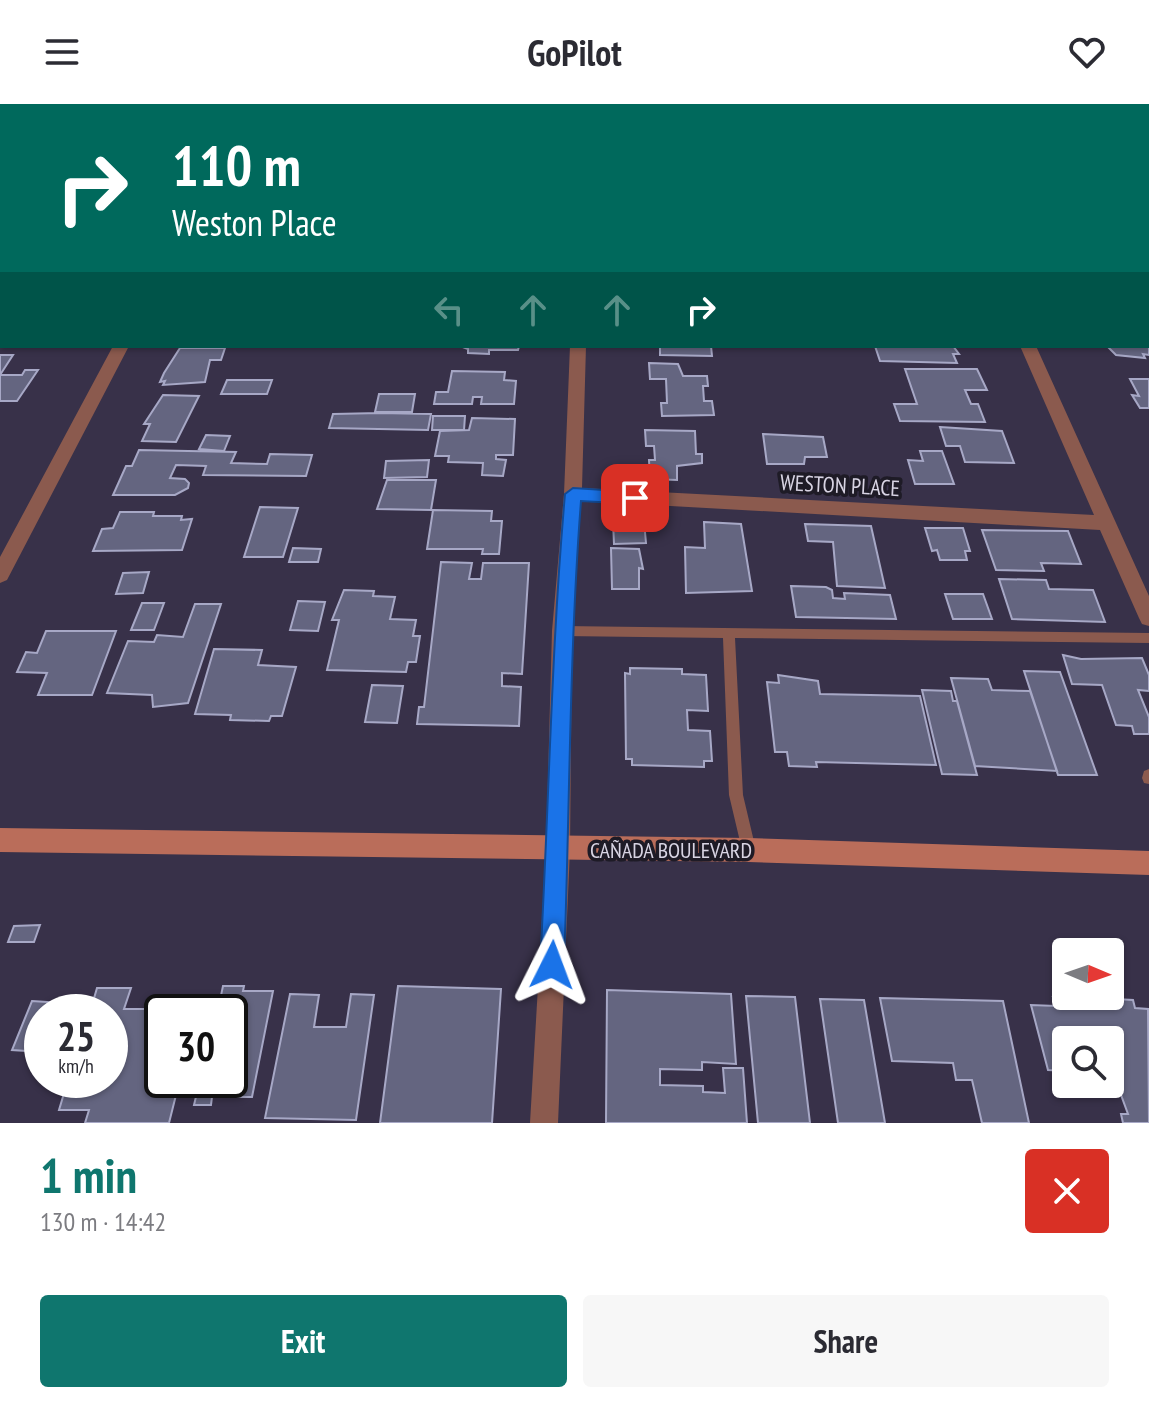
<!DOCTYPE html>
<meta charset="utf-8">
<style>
body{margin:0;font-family:"PT Sans Narrow",sans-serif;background:#f7f7f7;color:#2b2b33;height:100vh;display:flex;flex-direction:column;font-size:30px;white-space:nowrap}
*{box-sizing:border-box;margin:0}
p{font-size:26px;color:#7c7c81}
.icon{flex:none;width:44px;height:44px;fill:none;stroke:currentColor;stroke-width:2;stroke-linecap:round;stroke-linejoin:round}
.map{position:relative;height:1019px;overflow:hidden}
.sheet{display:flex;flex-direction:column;background:#fff;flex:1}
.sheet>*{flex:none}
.top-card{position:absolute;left:0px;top:0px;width:1150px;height:244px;box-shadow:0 2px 6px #0004;background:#00695c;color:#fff;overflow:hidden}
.needle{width:52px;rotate:92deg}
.buttons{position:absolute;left:1052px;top:834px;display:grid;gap:16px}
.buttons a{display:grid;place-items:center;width:72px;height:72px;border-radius:8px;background:#fff;box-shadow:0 2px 6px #0004;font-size:40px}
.speed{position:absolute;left:24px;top:890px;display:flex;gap:16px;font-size:40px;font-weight:700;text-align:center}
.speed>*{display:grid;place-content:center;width:104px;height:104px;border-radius:50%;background:#fff;box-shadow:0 2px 6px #0004;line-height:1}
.speed small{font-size:20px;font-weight:400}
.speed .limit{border:4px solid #111;border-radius:12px;background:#fff;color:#111}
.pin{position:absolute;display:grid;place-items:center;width:68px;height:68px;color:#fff;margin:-34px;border-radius:16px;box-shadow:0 4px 12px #0006}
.me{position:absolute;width:88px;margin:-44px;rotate:3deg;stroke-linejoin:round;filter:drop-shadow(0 0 6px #0008)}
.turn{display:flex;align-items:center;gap:28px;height:168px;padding:0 40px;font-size:36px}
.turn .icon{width:104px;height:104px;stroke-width:2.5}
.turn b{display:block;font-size:56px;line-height:68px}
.lanes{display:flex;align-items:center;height:76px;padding:0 40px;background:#0003;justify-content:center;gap:40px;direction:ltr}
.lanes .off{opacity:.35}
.round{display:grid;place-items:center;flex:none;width:84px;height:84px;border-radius:8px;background:#f7f7f7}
.head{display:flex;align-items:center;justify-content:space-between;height:136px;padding:0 40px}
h1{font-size:48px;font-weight:600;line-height:60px;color:#0f766e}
.primary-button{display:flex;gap:16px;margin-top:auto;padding:16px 40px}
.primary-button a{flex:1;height:92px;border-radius:8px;background:#0f766e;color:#fff;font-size:32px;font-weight:600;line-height:92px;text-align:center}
.primary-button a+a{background:#f7f7f7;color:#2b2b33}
header{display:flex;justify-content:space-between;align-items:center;height:104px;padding:0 40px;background:#fff;font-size:36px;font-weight:600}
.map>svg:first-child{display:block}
</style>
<header><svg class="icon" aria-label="menu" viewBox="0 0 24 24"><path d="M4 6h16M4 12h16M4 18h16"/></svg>GoPilot<svg class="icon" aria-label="heart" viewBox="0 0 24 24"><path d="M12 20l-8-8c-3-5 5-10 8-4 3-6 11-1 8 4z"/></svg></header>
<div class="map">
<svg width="1149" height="1019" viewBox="0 0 1149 1019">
<rect width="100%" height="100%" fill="#383149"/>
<path fill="#646580" stroke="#a7a8c6" stroke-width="2" d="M 1149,237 L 1149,251 L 1143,250 L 1145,254 L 1116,251 L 1107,242 L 1148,242 Z
M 460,242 L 519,242 L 518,246 L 489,246 L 489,250 L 468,249 L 468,245 Z
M 711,242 L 712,252 L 660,251 L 660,243 L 651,243 Z
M 875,242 L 953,242 L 959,250 L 953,250 L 957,259 L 880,257 Z
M 180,244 L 225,244 L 221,256 L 210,256 L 205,278 L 163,281 L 165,277 L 160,278 L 164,269 Z
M 0,251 L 13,251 L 0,271 L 22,271 L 25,266 L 38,266 L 17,297 L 0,297 Z
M 649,259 L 678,260 L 683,272 L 707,272 L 708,282 L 703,282 L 704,297 L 712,297 L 714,311 L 662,312 L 661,299 L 667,299 L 666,275 L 650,275 Z
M 905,265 L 977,265 L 987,286 L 965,286 L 971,300 L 978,300 L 985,318 L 900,317 L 894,300 L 917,300 Z
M 452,267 L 505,268 L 504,276 L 516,277 L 514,300 L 481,300 L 482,293 L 473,293 L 472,300 L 434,300 L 436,288 L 448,288 Z
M 1130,275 L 1149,275 L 1149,304 L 1140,304 L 1132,291 L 1139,292 Z
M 227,276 L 272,276 L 267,290 L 221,290 Z
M 379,290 L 415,290 L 412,308 L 375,308 Z
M 163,291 L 199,292 L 176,338 L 142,337 L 150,320 L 144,320 Z
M 333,310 L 380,309 L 431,310 L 428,326 L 329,324 Z
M 433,312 L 465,312 L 464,326 L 432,326 Z
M 472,314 L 515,315 L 513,351 L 496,351 L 496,355 L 506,356 L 503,372 L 482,371 L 483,359 L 448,358 L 449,352 L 435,352 L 440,327 L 469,326 Z
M 940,323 L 1002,327 L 1014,359 L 965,358 L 960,342 L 946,342 Z
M 645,326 L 695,327 L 696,350 L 702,350 L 702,359 L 677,362 L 677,376 L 650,375 L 649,356 L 655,356 L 654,342 L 646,342 Z
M 763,330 L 823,333 L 827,353 L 805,353 L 804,360 L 767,360 Z
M 206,331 L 230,332 L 224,347 L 199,345 Z
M 139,346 L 236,348 L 231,359 L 267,360 L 270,350 L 312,351 L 306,372 L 203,371 L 206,362 L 176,361 L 170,374 L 185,375 L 189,379 L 188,384 L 175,391 L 113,391 L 126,362 L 132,362 Z
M 920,347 L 942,347 L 954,380 L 915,380 L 908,356 L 923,357 Z
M 429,356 L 427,373 L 384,374 L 386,357 Z
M 387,376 L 436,376 L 431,406 L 377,405 Z
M 260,403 L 298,404 L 283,453 L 244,453 Z
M 433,406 L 492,407 L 491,417 L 502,417 L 499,450 L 482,450 L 483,445 L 427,445 Z
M 120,408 L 154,408 L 153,412 L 182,412 L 181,416 L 192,415 L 182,446 L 93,447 L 102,425 L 113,424 Z
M 613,417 L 644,417 L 646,439 L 614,440 Z
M 704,418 L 741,420 L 752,487 L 686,489 L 685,443 L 705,444 Z
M 805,420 L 871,422 L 885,484 L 837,482 L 833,438 L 808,437 Z
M 925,424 L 963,424 L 970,447 L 965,447 L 967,456 L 940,456 L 937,446 L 932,447 Z
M 982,426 L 1068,427 L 1081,460 L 1041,459 L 1044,467 L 996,466 Z
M 293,444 L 321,445 L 318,458 L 289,458 Z
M 611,444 L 639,445 L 643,465 L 639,464 L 639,485 L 612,485 Z
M 441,458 L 472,459 L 469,475 L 481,475 L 483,459 L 529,459 L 522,570 L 502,569 L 502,582 L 521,583 L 519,622 L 417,620 L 419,603 L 424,603 Z
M 149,468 L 143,489 L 116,490 L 123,469 Z
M 999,475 L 1046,476 L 1049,485 L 1093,486 L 1105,518 L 1012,515 Z
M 791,482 L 826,483 L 832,486 L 833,494 L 845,495 L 844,489 L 890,491 L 896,515 L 796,513 Z
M 344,486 L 374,487 L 373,492 L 395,493 L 390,515 L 416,516 L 413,532 L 420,532 L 416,558 L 408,558 L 406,568 L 327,566 L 339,516 L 332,516 Z
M 945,490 L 983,490 L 992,515 L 953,515 Z
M 298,497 L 325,498 L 318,527 L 290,526 Z
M 142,499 L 164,499 L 154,526 L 131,526 Z
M 195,500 L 221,500 L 188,599 L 153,603 L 152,591 L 107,589 L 128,537 L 154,538 L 157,531 L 183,533 Z
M 46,527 L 116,527 L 92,591 L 38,591 L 47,569 L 17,568 L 26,548 L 37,549 Z
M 214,545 L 262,546 L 258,561 L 296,563 L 282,612 L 271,612 L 269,617 L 230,616 L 231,611 L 195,610 Z
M 1063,551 L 1081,555 L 1142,554 L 1149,571 L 1149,587 L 1138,586 L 1149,613 L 1149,630 L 1134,630 L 1132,622 L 1116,621 L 1102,581 L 1072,580 Z
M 630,564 L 682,565 L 682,570 L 706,571 L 708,607 L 687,606 L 688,626 L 710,627 L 712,657 L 704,657 L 704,663 L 632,661 L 632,655 L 626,655 L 625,569 L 630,570 Z
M 1024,567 L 1060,568 L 1097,671 L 1058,671 Z
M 778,571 L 818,577 L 820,590 L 920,592 L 936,661 L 816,658 L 817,663 L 789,662 L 787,648 L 775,648 L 767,578 L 779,579 Z
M 951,574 L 988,575 L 992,586 L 1030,587 L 1057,667 L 975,662 Z
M 372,581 L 403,582 L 397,619 L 365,618 Z
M 922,586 L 951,587 L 953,597 L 957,597 L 977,671 L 942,670 Z
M 40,821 L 34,838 L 8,838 L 14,822 Z
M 223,882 L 244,882 L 243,887 L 273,887 L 252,993 L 212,993 L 211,1001 L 194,1001 L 200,976 L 230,976 L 230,908 L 200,908 L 202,901 L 219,901 Z
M 398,882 L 501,885 L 492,1019 L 380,1019 Z
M 97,884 L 131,884 L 124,905 L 149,905 L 152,893 L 170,893 L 167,908 L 162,908 L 162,925 L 147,982 L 178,983 L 169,1019 L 85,1019 L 89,1006 L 59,1006 L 68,976 L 110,976 L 110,908 L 90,908 Z
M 607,886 L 731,890 L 736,960 L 702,958 L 702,966 L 660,965 L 660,981 L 703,982 L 703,988 L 725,989 L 723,964 L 743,964 L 747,1019 L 606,1019 Z
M 290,890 L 319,891 L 314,923 L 346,923 L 351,890 L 374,891 L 356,1016 L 265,1014 Z
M 746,892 L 795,893 L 810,1019 L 758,1019 Z
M 1053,893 L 1073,893 L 1076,903 L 1118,904 L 1116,895 L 1133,896 L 1135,904 L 1148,905 L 1149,1019 L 1123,1019 L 1121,1010 L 1128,1010 L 1110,961 L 1110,936 L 1066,936 L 1066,967 L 1048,966 L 1031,901 L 1056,902 Z
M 880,894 L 1003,897 L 1029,1019 L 982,1019 L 972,976 L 956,976 L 953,959 L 892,957 Z
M 820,895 L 864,896 L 885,1019 L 838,1019 Z
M 32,897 L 76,900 L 72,908 L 42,908 L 42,948 L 12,946 Z"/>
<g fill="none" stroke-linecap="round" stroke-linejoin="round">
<path fill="#8b5a4e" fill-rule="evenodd" d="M 562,522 L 1149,529 L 1149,539 L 735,534 L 743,691 L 756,746 L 754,751 L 749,753 L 744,751 L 742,746 L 729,691 L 723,534 L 562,532 L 558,531 L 556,527 L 558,523 Z
M 1149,665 L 1149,680 L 1144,679 L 1142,674 L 1144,667 Z"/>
<path fill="#8b5a4e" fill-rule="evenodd" d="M 243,0 L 255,0 L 242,2 Z
M 581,0 L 593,0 L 593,2 L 581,2 Z
M 919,0 L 931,0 L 932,2 L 920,2 Z
M 0,39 L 2,39 L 2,47 L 0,47 Z
M 113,242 L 129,242 L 7,476 L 0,479 L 0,453 Z
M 570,242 L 586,242 L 582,384 L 1094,411 L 1020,242 L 1036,242 L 1149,492 L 1149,522 L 1142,520 L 1139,514 L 1100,426 L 581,397 L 572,527 L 570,746 L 558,1019 L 530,1019 L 546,746 L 552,527 L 564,390 Z"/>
<path fill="#ba6d5a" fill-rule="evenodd" d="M 0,724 L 749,734 L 1149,747 L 1149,771 L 749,758 L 0,748 Z"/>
</g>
<path fill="#1a73e8" stroke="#114b97" stroke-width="2" d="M 573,384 L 635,388 L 644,394 L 635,400 L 581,397 C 569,551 570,706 564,861 L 560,869 L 552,872 L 543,869 L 540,861 C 549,704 551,547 565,390 Z"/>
<g text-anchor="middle" stroke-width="7" stroke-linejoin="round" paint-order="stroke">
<g font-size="22" fill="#d8d4e3" stroke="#1e1b26">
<text transform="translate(840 381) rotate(3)" y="8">WESTON PLACE</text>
<text x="671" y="754">CAÑADA BOULEVARD</text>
</g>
</g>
</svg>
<div class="buttons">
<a><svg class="needle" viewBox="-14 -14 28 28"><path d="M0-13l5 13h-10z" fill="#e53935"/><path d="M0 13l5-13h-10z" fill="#7c7c81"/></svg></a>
<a><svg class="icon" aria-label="search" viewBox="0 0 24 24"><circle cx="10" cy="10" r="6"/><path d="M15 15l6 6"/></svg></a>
</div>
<div class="speed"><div>25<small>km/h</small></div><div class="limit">30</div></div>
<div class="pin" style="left:635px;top:394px;background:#d93025"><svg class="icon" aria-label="arrive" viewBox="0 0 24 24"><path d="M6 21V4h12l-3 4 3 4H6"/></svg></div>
<svg class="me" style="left:552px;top:861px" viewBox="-20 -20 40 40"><path d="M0-17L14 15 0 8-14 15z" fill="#1a73e8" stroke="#fff" stroke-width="4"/></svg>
<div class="top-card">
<div class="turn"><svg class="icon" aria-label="right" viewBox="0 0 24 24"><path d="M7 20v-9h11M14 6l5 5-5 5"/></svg><div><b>110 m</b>Weston Place</div></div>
<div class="lanes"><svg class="icon off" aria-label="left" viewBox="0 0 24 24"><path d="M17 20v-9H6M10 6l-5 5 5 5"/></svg><svg class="icon off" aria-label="ahead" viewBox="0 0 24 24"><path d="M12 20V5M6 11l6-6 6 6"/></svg><svg class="icon off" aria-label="ahead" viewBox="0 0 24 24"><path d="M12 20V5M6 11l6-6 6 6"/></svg><svg class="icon" aria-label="right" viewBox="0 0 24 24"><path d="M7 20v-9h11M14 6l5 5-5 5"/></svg></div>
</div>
</div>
<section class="sheet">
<div class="head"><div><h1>1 min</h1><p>130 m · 14:42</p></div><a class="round" style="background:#d93025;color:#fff"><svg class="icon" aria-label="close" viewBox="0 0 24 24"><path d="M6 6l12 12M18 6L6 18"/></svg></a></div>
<div class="primary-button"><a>Exit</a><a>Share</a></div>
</section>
